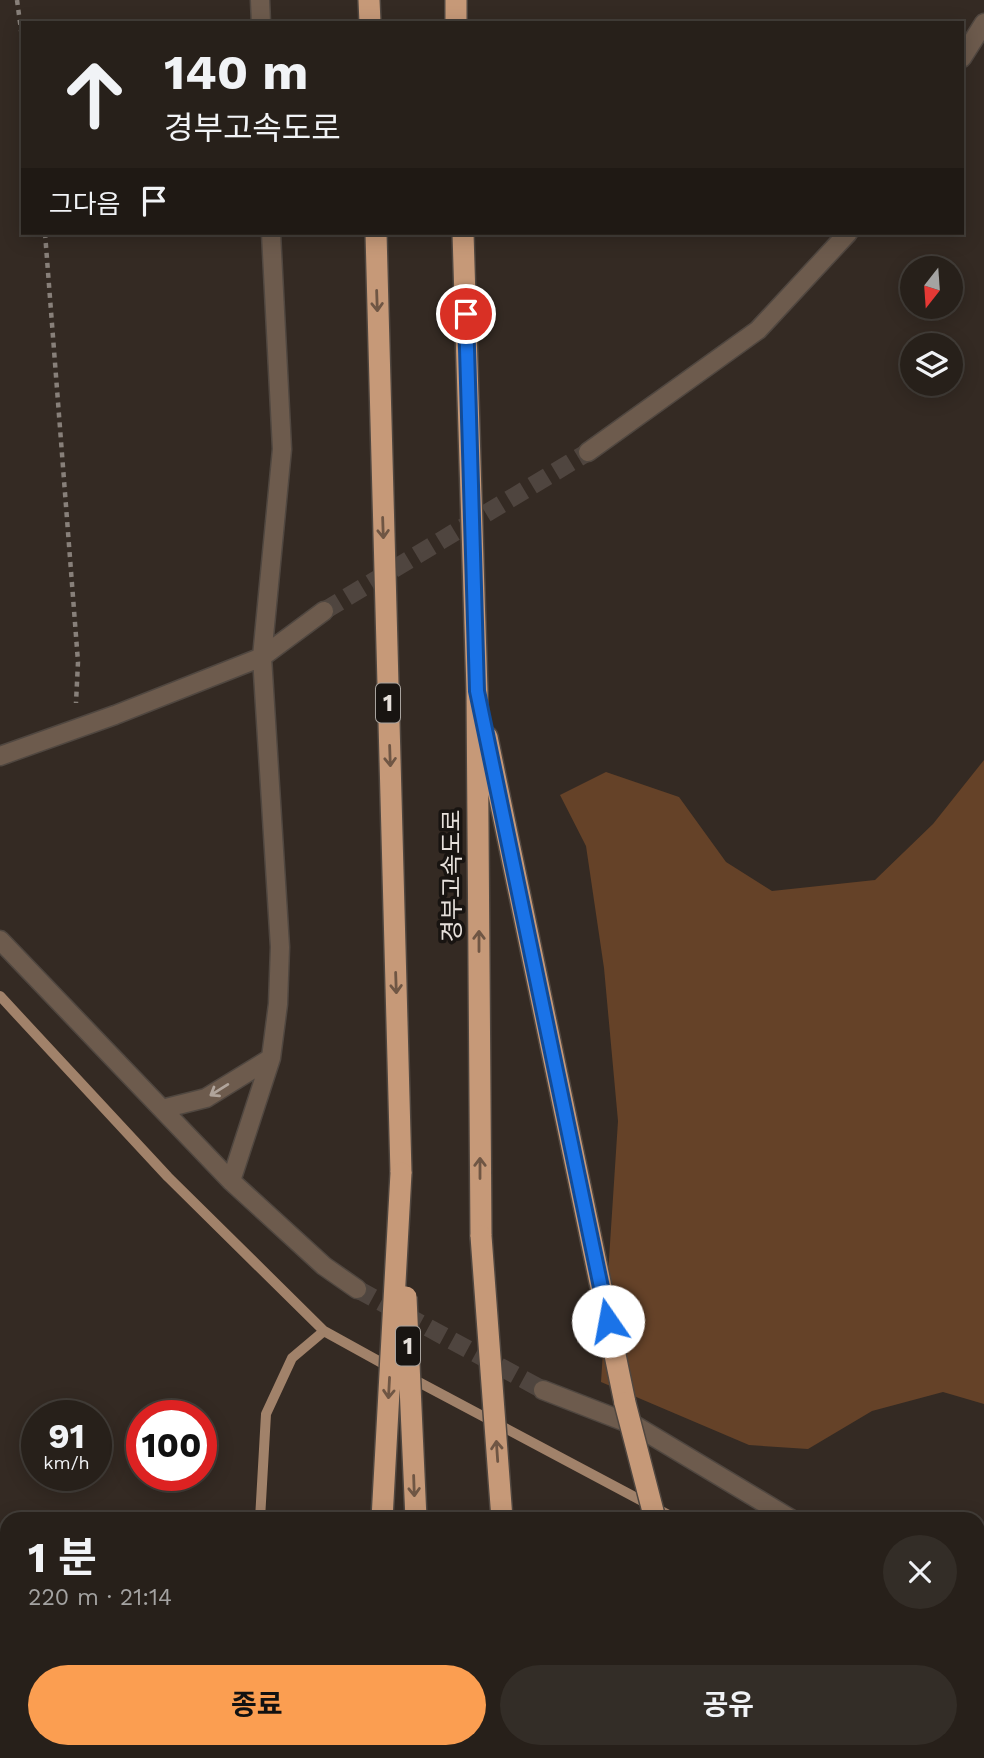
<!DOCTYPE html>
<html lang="ko">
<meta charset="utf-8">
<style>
body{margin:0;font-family:"Work Sans","Noto Sans KR",sans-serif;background:#332d27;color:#f1f3f6;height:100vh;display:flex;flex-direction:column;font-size:26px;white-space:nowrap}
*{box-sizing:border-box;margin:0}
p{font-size:23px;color:#a4a3a2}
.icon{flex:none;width:38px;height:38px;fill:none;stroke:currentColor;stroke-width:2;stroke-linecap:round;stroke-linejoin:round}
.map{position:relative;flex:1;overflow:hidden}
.side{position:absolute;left:0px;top:1512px;width:985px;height:247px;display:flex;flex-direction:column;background:#27201a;border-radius:21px 21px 0 0;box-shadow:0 4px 18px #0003,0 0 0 2px #433e39}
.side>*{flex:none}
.top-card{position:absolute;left:21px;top:21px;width:943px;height:214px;border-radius:0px;box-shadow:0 4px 18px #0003,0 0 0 2px #433e39;background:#27201a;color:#f1f3f6;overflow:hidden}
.needle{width:46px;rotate:197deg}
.buttons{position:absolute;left:900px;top:256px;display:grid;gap:14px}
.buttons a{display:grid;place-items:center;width:63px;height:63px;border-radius:50%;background:#27201a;box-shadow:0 4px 18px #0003,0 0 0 2px #433e39;font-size:35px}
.speed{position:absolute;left:21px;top:1400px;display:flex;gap:14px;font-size:35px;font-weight:700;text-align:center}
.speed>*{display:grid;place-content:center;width:91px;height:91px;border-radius:50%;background:#27201a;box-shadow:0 4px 18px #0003,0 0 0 2px #433e39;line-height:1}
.speed small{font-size:18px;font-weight:400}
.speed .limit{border:10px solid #d22;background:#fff;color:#111}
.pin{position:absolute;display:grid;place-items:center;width:60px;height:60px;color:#fff;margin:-30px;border:4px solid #fff;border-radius:50%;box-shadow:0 2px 7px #0007}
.me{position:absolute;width:77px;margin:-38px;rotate:348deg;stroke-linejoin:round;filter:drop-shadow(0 0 5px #0008)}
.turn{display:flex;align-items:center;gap:24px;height:147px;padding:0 28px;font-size:32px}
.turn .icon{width:91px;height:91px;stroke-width:2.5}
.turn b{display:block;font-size:49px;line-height:60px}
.then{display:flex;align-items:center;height:66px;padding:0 28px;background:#0003;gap:14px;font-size:26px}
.round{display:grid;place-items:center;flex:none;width:74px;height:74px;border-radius:37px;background:#332d27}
.overview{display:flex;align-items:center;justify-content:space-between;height:119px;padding:0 28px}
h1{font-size:42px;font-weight:700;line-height:52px}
.action{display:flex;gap:14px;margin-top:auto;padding:14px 28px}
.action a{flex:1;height:80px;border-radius:42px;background:#fb9e51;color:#111;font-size:28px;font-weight:700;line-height:80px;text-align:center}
.action a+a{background:#332d27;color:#f1f3f6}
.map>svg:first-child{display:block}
</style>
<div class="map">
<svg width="984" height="1758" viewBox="0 0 984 1758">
<rect width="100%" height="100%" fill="#342a23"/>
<path fill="#654228" d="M 984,760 L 984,1404 L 943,1392 L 872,1411 L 808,1449 L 749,1445 L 601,1382 L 618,1121 L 604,968 L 586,846 L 560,795 L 606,772 L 679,797 L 726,862 L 772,891 L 875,880 L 933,824 Z"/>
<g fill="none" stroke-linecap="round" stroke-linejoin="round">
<path stroke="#a1826a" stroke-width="10" d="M 0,996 L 168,1177 L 324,1331 L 391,1368
M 411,1378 L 676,1519
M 260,1519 L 266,1414 L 292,1358 L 324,1331
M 978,1713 L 984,1717
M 254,1758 L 254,1752"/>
<path stroke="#4f453f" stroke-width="18" stroke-dasharray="18 9" stroke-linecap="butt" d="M 324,611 L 588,452
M 357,1289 L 543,1390"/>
<defs>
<path id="minor" d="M 260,0 L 261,23
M 962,58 L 984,23
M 271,233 L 282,449 L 262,657 L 280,947 L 278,1004 L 271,1058 L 231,1181 L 324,1266 L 357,1289
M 588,452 L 758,330 L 848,233
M 0,756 L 115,715 L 262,657 L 324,611
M 0,940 L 231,1181
M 162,1109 L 206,1098 L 271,1058
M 543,1390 L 636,1426 L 791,1519
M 0,1569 L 7,1657
M 978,1646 L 984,1650
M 15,1752 L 15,1758"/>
<path id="motorway" d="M 369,0 L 370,23
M 456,0 L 456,23
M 376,233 L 401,1173
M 463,233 L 477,691 L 481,1236
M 487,737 L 625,1403
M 424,1752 L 424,1758
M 510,1752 L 510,1758
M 679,1752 L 679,1758
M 717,1752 L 719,1758
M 371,1758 L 372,1752"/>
</defs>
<use href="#minor" stroke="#504740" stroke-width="21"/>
<use href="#motorway" stroke="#504740" stroke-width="24"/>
<path stroke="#88807a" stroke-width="4.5" stroke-dasharray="5 5" stroke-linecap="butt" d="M 17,0 L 23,45
M 45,233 L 78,662 L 76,703"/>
<use href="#minor" stroke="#6d5b4d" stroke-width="18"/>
<use href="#motorway" stroke="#c69978" stroke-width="21"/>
<defs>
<path id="motorway-bridge" d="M 481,1236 L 502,1519
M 406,1297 L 416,1519
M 625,1403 L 655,1519
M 382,1519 L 401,1173"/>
</defs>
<use href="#motorway-bridge" stroke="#504740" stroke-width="24" stroke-linecap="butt"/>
<use href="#motorway-bridge" stroke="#c69978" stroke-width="21"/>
</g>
<defs><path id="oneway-shaft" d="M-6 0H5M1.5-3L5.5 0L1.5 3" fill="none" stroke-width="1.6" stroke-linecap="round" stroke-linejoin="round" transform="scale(1.75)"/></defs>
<g stroke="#6f5644">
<use href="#oneway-shaft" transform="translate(377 301) rotate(88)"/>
<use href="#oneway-shaft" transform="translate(383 528) rotate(88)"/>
<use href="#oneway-shaft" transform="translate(390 756) rotate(88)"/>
<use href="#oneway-shaft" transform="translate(479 941) rotate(-90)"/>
<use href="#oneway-shaft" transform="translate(396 983) rotate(88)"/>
<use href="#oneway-shaft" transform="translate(480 1168) rotate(-90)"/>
<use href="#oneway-shaft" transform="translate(389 1388) rotate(93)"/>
<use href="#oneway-shaft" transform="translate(497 1451) rotate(-94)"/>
<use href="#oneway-shaft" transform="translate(414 1486) rotate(88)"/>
</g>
<use stroke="#b0a49b" href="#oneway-shaft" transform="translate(219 1090) rotate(148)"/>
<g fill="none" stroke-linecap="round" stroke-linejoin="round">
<defs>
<path id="route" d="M 466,314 L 477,691 L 608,1321"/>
</defs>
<use href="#route" stroke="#114b97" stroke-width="18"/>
<use href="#route" stroke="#1a73e8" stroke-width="12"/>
</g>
<g text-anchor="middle" stroke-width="7" stroke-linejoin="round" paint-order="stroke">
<g fill="#181411" stroke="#a8a39e" stroke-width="2">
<rect x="376" y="683.5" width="24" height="39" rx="5"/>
<rect x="396" y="1326.5" width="24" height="39" rx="5"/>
</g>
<g font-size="23" font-weight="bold" fill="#e6e0db">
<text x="388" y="711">1</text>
<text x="408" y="1354">1</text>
</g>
<g font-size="24" fill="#e6e0db" stroke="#181411">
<text transform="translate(452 876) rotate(-90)" y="8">경부고속도로</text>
</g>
</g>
</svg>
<div class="buttons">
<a><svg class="needle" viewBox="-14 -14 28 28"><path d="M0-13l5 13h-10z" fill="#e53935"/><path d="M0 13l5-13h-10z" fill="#a4a3a2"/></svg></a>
<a><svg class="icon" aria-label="layers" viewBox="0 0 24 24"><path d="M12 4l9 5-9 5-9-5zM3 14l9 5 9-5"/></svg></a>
</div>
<div class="speed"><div>91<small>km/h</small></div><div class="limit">100</div></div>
<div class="pin" style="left:466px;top:314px;background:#d93025"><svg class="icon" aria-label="arrive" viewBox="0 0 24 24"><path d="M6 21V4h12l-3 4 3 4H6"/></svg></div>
<svg class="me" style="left:608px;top:1321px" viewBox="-20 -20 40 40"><circle r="19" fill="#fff"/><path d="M0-13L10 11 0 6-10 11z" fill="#1a73e8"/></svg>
<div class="top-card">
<div class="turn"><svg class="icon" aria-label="ahead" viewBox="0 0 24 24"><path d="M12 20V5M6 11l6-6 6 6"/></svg><div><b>140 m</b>경부고속도로</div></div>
<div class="then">그다음<svg class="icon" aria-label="arrive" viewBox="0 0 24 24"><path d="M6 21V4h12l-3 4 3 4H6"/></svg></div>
</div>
<section class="side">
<div class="overview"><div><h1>1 분</h1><p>220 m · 21:14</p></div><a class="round"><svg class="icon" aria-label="close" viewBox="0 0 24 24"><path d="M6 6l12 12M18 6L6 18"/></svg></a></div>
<div class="action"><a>종료</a><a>공유</a></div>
</section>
</div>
